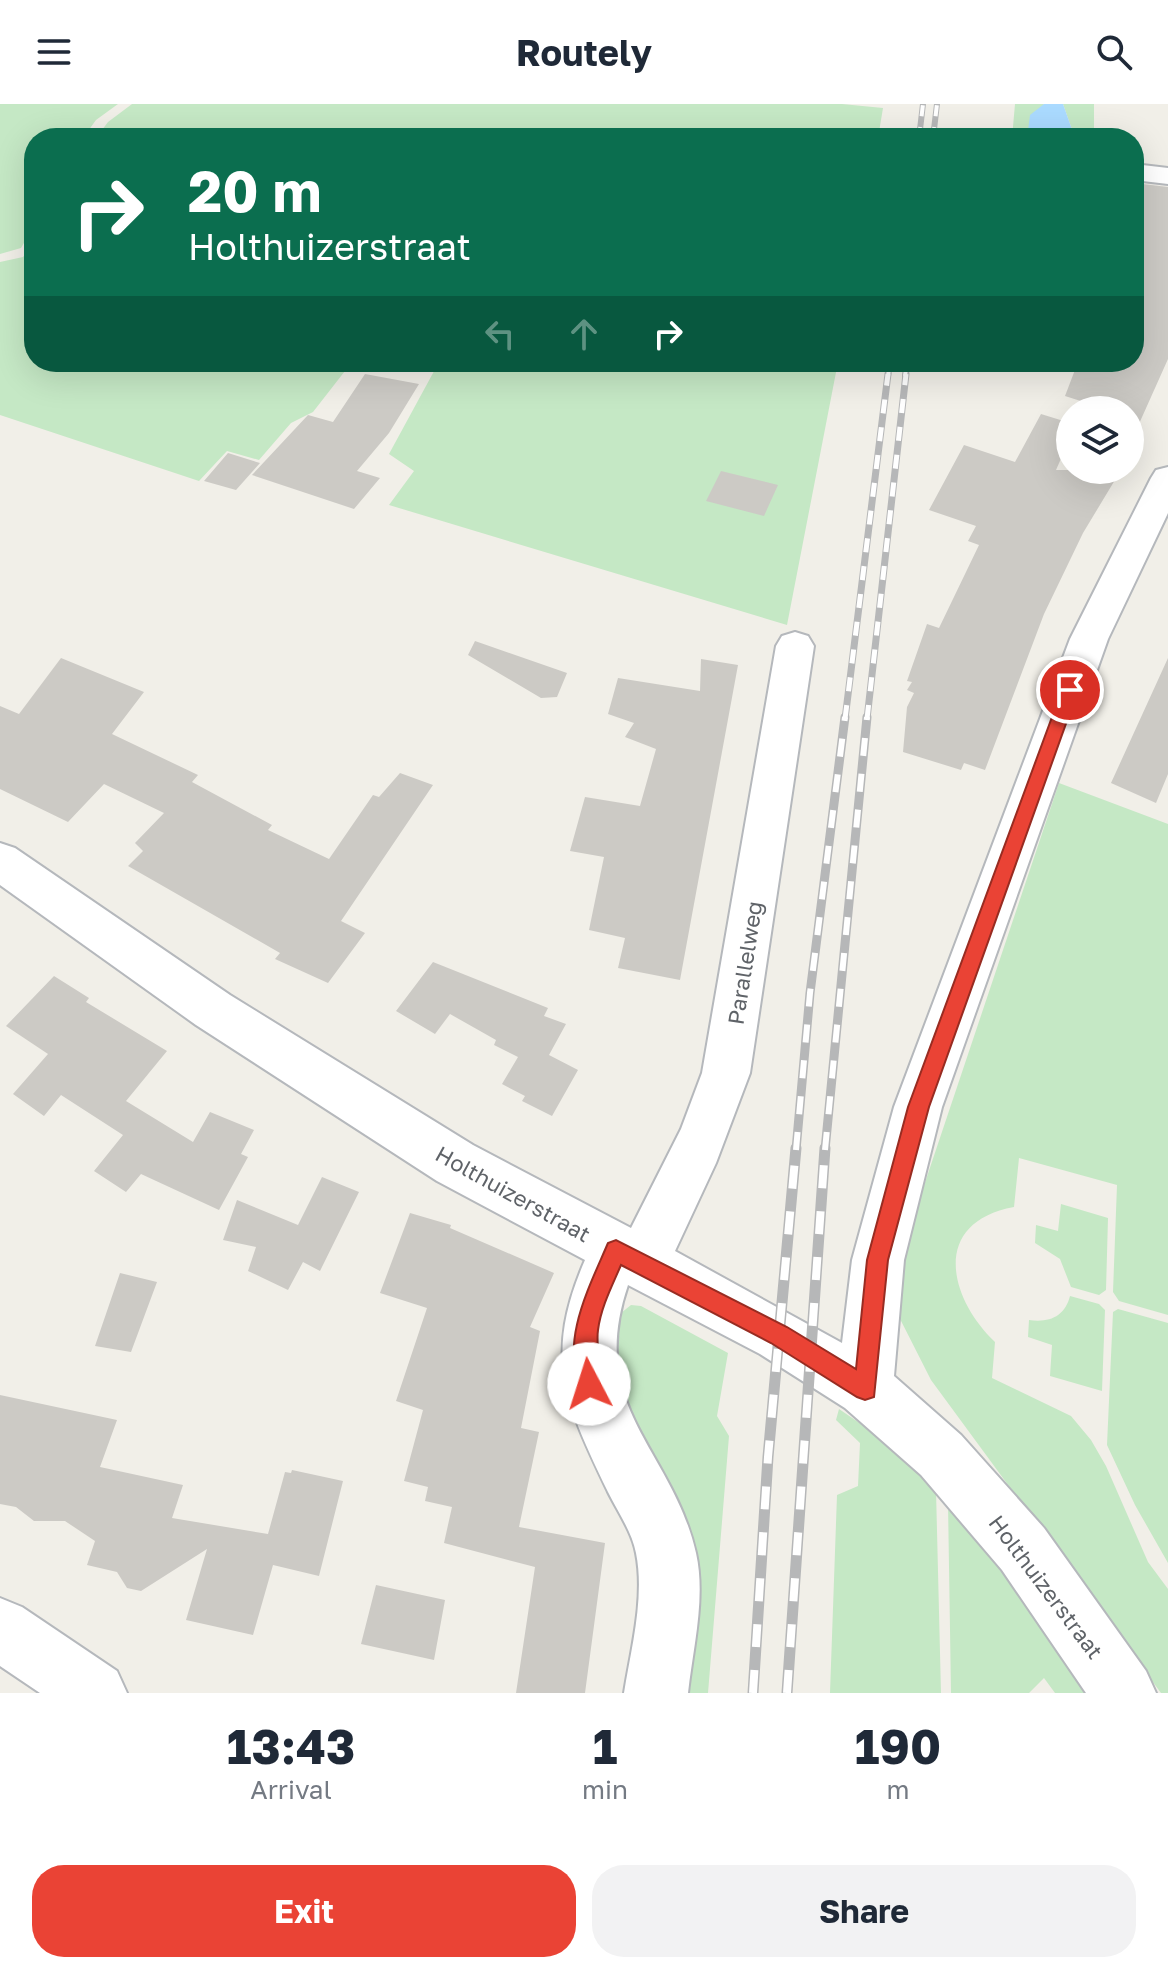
<!DOCTYPE html>
<style>
body{margin:0;font-family:"Golos Text",sans-serif;background:#f2f2f3;color:#1f2937;height:100vh;display:flex;flex-direction:column;font-size:30px;white-space:nowrap}
*{box-sizing:border-box;margin:0}
p{font-size:26px;color:#747a83}
.icon{flex:none;width:44px;height:44px;fill:none;stroke:currentColor;stroke-width:2;stroke-linecap:round;stroke-linejoin:round}
.map{position:relative;height:1589px;overflow:hidden}
.sheet{display:flex;flex-direction:column;background:#fff;flex:1}
.sheet>*{flex:none}
.top-card{position:absolute;left:24px;top:24px;width:1120px;height:244px;border-radius:32px;box-shadow:0 8px 32px #0002;background:#0b6e4f;color:#fff;overflow:hidden}
.tools{position:absolute;left:1056px;top:292px;display:grid;gap:16px}
.tools a{display:grid;place-items:center;width:88px;height:88px;border-radius:50%;background:#fff;box-shadow:0 8px 32px #0002;font-size:40px}
.pin{position:absolute;display:grid;place-items:center;width:68px;height:68px;color:#fff;margin:-34px;border:4px solid #fff;border-radius:50%;box-shadow:0 2px 8px #0007}
.me{position:absolute;width:88px;margin:-44px;rotate:355deg;stroke-linejoin:round;filter:drop-shadow(0 0 6px #0008)}
.turn{display:flex;align-items:center;gap:28px;height:168px;padding:0 32px;font-size:36px}
.turn .icon{width:104px;height:104px;stroke-width:2.5}
.turn b{display:block;font-size:56px;line-height:68px}
.lanes{display:flex;align-items:center;height:76px;padding:0 32px;background:#0003;justify-content:center;gap:40px;direction:ltr}
.lanes .off{opacity:.35}
.eta{display:flex;justify-content:space-evenly;align-items:center;height:136px;text-align:center}
.eta b{font-size:48px;font-weight:700;line-height:56px}
.action{display:flex;gap:16px;margin-top:auto;padding:16px 32px}
.action a{flex:1;height:92px;border-radius:32px;background:#ea4335;color:#fff;font-size:32px;font-weight:700;line-height:92px;text-align:center}
.action a+a{background:#f2f2f3;color:#1f2937}
header{display:flex;justify-content:space-between;align-items:center;height:104px;padding:0 32px;background:#fff;font-size:36px;font-weight:700}
.map>svg:first-child{display:block}
</style>
<header><svg class="icon" aria-label="menu" viewBox="0 0 24 24"><path d="M4 6h16M4 12h16M4 18h16"/></svg>Routely<svg class="icon" aria-label="search" viewBox="0 0 24 24"><circle cx="10" cy="10" r="6"/><path d="M15 15l6 6"/></svg></header>
<div class="map">
<svg width="1168" height="1589" viewBox="0 0 1168 1589">
<rect width="100%" height="100%" fill="#f1efe8"/>
<path fill="#c5e8c5" d="M 0,0 L 118,0 L 96,16 L 83,34 L 34,34 L 34,122 L 21,144 L 0,150 Z
M 132,0 L 842,0 L 883,4 L 878,34 L 96,34 L 108,18 Z
M 1015,0 L 1044,0 L 1027,34 L 1012,34 Z
M 1063,0 L 1094,0 L 1094,34 L 1075,34 Z
M 34,141 L 34,258 L 352,258 L 313,308 L 291,319 L 259,356 L 227,347 L 199,377 L 0,311 L 0,158 L 23,153 Z
M 439,258 L 838,258 L 787,521 L 389,401 L 414,367 L 389,350 Z
M 1059,679 L 1168,720 L 1168,1211 L 1119,1197 L 1113,1188 L 1117,1081 L 1019,1054 L 1014,1103 C 932,1118 947,1192 995,1238 L 992,1274 L 1071,1312 L 1091,1336 L 1106,1362 L 1148,1458 L 1168,1485 L 1168,1589 L 1161,1589 L 931,1276 L 895,1205 L 898,1159 Z
M 1061,1100 L 1108,1114 L 1106,1186 L 1099,1191 L 1071,1183 L 1060,1155 L 1035,1139 L 1036,1121 L 1058,1127 Z
M 1070,1192 L 1099,1200 L 1105,1206 L 1102,1287 L 1050,1272 L 1052,1241 L 1028,1233 L 1029,1216 C 1050,1219 1065,1212 1070,1192 Z
M 631,1201 L 641,1202 L 728,1249 L 717,1312 L 729,1332 L 708,1589 L 677,1589 L 612,1227 L 621,1209 Z
M 1118,1205 L 1168,1219 L 1168,1459 L 1135,1401 L 1107,1341 L 1113,1208 Z
M 839,1305 L 883,1335 L 936,1386 L 941,1589 L 830,1589 L 837,1391 L 858,1382 L 860,1339 L 836,1316 Z
M 948,1399 L 964,1412 L 1094,1589 L 1055,1589 L 1044,1574 L 1029,1589 L 951,1589 Z"/>
<path fill="#aadaff" d="M 1044,0 L 1063,0 L 1075,34 L 1027,34 L 1030,11 Z"/>
<path fill="#cccac5" d="M 1134,79 L 1168,83 L 1168,255 L 1134,331 L 1130,306 L 1109,306 L 1065,292 L 1078,258 L 1134,258 Z
M 365,270 L 419,280 L 389,329 L 357,367 L 380,374 L 354,405 L 252,371 L 308,311 L 333,318 Z
M 1041,310 L 1070,319 L 1070,334 L 1056,366 L 1121,366 L 1083,429 L 1044,510 L 985,666 L 964,659 L 961,666 L 903,648 L 907,603 L 914,589 L 907,586 L 912,578 L 907,577 L 927,520 L 939,524 L 979,441 L 968,437 L 976,422 L 929,406 L 964,341 L 1015,358 Z
M 228,349 L 260,359 L 236,386 L 204,377 Z
M 721,367 L 778,381 L 764,412 L 706,397 Z
M 475,537 L 567,569 L 557,593 L 541,594 L 468,551 Z
M 61,554 L 144,588 L 112,630 L 198,671 L 192,678 L 272,721 L 268,726 L 329,755 L 373,691 L 379,693 L 400,669 L 433,681 L 341,817 L 365,829 L 328,879 L 275,855 L 280,849 L 128,762 L 143,747 L 135,739 L 164,709 L 104,680 L 68,718 L 0,685 L 0,602 L 19,610 Z
M 1168,554 L 1168,670 L 1156,699 L 1111,679 Z
M 701,555 L 738,561 L 680,876 L 618,864 L 625,834 L 589,826 L 604,753 L 570,747 L 585,693 L 640,702 L 656,645 L 625,633 L 634,619 L 608,610 L 618,574 L 700,587 Z
M 433,858 L 548,904 L 544,912 L 566,920 L 549,951 L 578,966 L 552,1012 L 522,997 L 525,992 L 502,980 L 518,953 L 494,941 L 496,936 L 450,910 L 435,930 L 396,907 Z
M 54,872 L 89,894 L 86,898 L 167,947 L 126,997 L 193,1038 L 210,1008 L 254,1026 L 241,1050 L 248,1053 L 219,1106 L 141,1070 L 126,1088 L 94,1067 L 123,1031 L 61,991 L 44,1012 L 13,990 L 48,950 L 6,922 Z
M 322,1073 L 359,1088 L 320,1167 L 303,1158 L 288,1186 L 248,1167 L 256,1143 L 223,1136 L 237,1096 L 298,1121 Z
M 410,1109 L 451,1121 L 450,1124 L 554,1169 L 530,1223 L 540,1227 L 521,1324 L 539,1328 L 519,1423 L 605,1439 L 585,1589 L 516,1589 L 535,1463 L 444,1439 L 452,1403 L 425,1397 L 428,1383 L 404,1377 L 423,1306 L 396,1297 L 427,1204 L 380,1189 Z
M 120,1169 L 157,1178 L 131,1248 L 95,1242 Z
M 0,1291 L 117,1316 L 100,1363 L 183,1381 L 172,1414 L 268,1430 L 285,1368 L 291,1369 L 292,1366 L 343,1377 L 319,1472 L 273,1461 L 253,1531 L 186,1516 L 207,1445 L 141,1487 L 127,1484 L 117,1468 L 87,1461 L 95,1437 L 65,1417 L 34,1417 L 16,1403 L 0,1400 Z
M 376,1481 L 445,1496 L 434,1556 L 361,1540 Z"/>
<g fill="none" stroke-linecap="round" stroke-linejoin="round">
<defs>
<path id="minor" d="M 1134,60 L 1168,64 L 1168,80 L 1134,76 Z
M 1168,363 L 1168,409 L 1108,535 L 942,1003 L 904,1156 L 894,1272 L 961,1331 L 1044,1424 L 1146,1567 L 1156,1589 L 1086,1589 L 1002,1466 L 921,1371 L 845,1304 L 760,1250 L 628,1181 C 586,1304 672,1344 696,1449 C 706,1494 693,1544 688,1589 L 624,1589 C 631,1545 645,1494 636,1449 C 632,1428 618,1408 608,1388 C 565,1298 543,1253 585,1156 L 437,1077 L 196,921 L 0,781 L 0,739 L 15,744 L 230,891 L 473,1041 L 631,1124 L 681,1025 L 702,969 L 776,542 L 782,532 L 795,528 L 808,532 L 814,542 L 750,969 L 716,1059 L 675,1147 L 842,1239 L 852,1156 L 894,1003 L 1070,535 L 1151,374 L 1156,366 Z
M 0,1494 L 22,1503 L 117,1567 L 127,1589 L 40,1589 L 0,1562 Z"/>
</defs>
<use href="#minor" stroke="#b5b8bc" stroke-width="4"/>
<use href="#minor" fill="#fff" fill-rule="evenodd"/>
<defs>
<path id="rail-far3" d="M 919,34 L 923,0
M 933,34 L 937,0
M 888,272 L 890,258
M 905,272 L 907,258"/>
<path id="rail-far2" d="M 845,615 L 888,270
M 867,615 L 906,270"/>
<path id="rail-far1" d="M 796,1046 L 810,889 L 845,613
M 825,1046 L 867,613"/>
<path id="rail" d="M 753,1589 L 768,1353 L 796,1044
M 787,1589 L 825,1044"/>
</defs>
<use href="#rail-far3" stroke="#b6b7b8" stroke-width="6"/>
<use href="#rail-far2" stroke="#b6b7b8" stroke-width="7"/>
<use href="#rail-far1" stroke="#b6b7b8" stroke-width="9"/>
<use href="#rail" stroke="#b6b7b8" stroke-width="11"/>
<use href="#rail-far3" stroke="#fff" stroke-width="4" stroke-dasharray="11" stroke-linecap="butt"/>
<use href="#rail-far2" stroke="#fff" stroke-width="5" stroke-dasharray="14" stroke-linecap="butt"/>
<use href="#rail-far1" stroke="#fff" stroke-width="6" stroke-dasharray="18" stroke-linecap="butt"/>
<use href="#rail" stroke="#fff" stroke-width="8" stroke-dasharray="23" stroke-linecap="butt"/>
</g>
<path fill="#ea4335" stroke="#982c22" stroke-width="2" d="M 1070,580 L 1078,586 L 929,1003 L 888,1156 L 874,1293 L 865,1296 L 857,1293 L 771,1239 L 621,1161 C 612,1182 601,1203 598,1226 C 595,1246 605,1271 598,1288 L 589,1292 L 581,1288 C 560,1237 588,1186 608,1139 L 616,1136 L 787,1223 L 856,1265 L 867,1156 L 908,1003 L 1062,586 Z"/>
<g text-anchor="middle" stroke-width="7" stroke-linejoin="round" paint-order="stroke">
<g font-size="22" fill="#5f6368" stroke="#fff">
<text transform="translate(745 859) rotate(-81)" y="8">Parallelweg</text>
<text transform="translate(513 1090) rotate(29)" y="8">Holthuizerstraat</text>
<text transform="translate(1046 1483) rotate(53)" y="8">Holthuizerstraat</text>
</g>
</g>
</svg>
<div class="tools">
<a><svg class="icon" aria-label="layers" viewBox="0 0 24 24"><path d="M12 4l9 5-9 5-9-5zM3 14l9 5 9-5"/></svg></a>
</div>
<div class="pin" style="left:1070px;top:586px;background:#d93025"><svg class="icon" aria-label="arrive" viewBox="0 0 24 24"><path d="M6 21V4h12l-3 4 3 4H6"/></svg></div>
<svg class="me" style="left:589px;top:1280px" viewBox="-20 -20 40 40"><circle r="19" fill="#fff"/><path d="M0-13L10 11 0 6-10 11z" fill="#ea4335"/></svg>
<div class="top-card">
<div class="turn"><svg class="icon" aria-label="right" viewBox="0 0 24 24"><path d="M7 20v-9h11M14 6l5 5-5 5"/></svg><div><b>20 m</b>Holthuizerstraat</div></div>
<div class="lanes"><svg class="icon off" aria-label="left" viewBox="0 0 24 24"><path d="M17 20v-9H6M10 6l-5 5 5 5"/></svg><svg class="icon off" aria-label="ahead" viewBox="0 0 24 24"><path d="M12 20V5M6 11l6-6 6 6"/></svg><svg class="icon" aria-label="right" viewBox="0 0 24 24"><path d="M7 20v-9h11M14 6l5 5-5 5"/></svg></div>
</div>
</div>
<section class="sheet">
<div class="eta">
<div><b>13:43</b><p>Arrival</p></div>
<div><b>1</b><p>min</p></div>
<div><b>190</b><p>m</p></div>
</div>
<div class="action"><a>Exit</a><a>Share</a></div>
</section>
